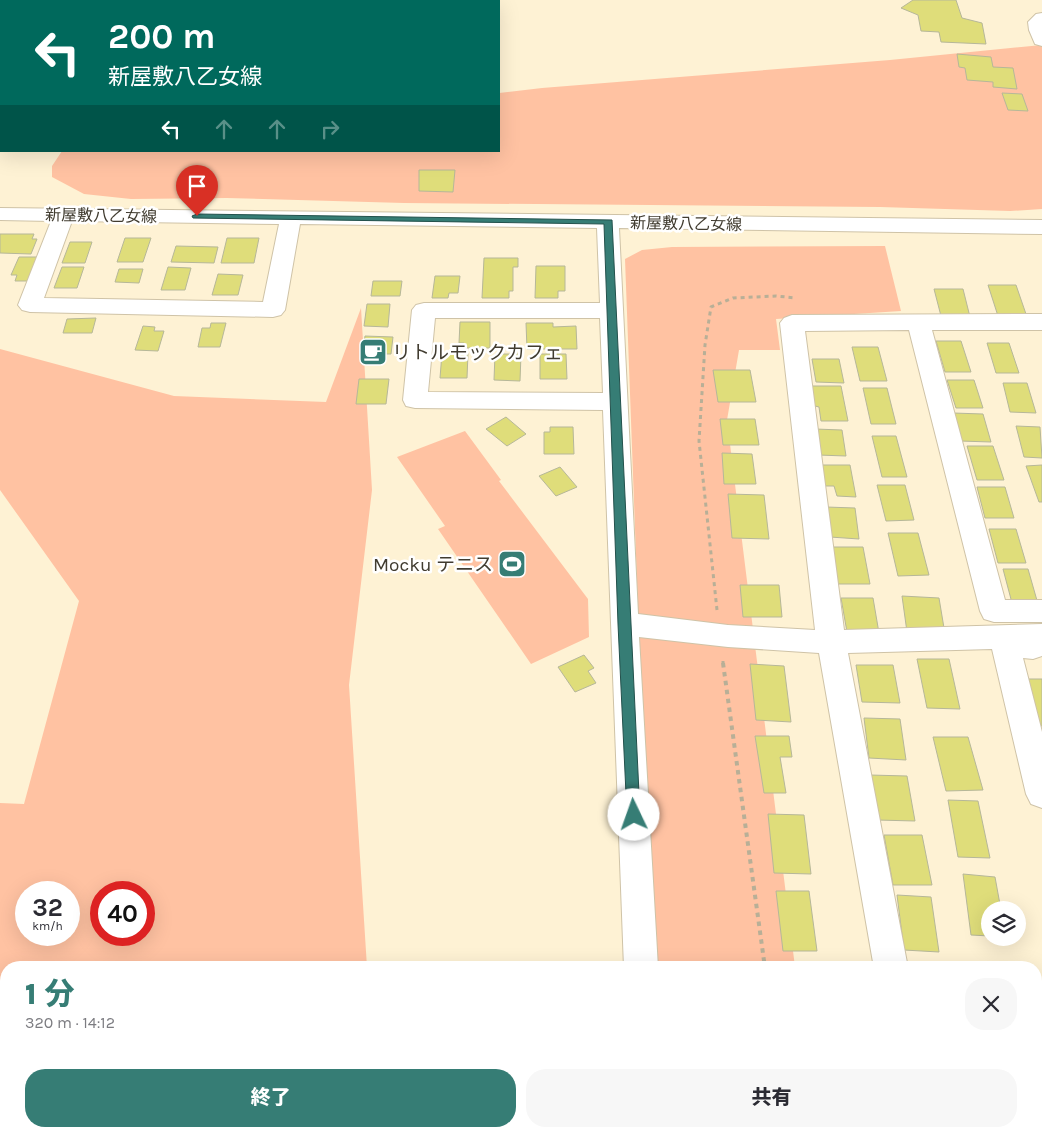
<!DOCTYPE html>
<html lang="ja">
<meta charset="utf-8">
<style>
body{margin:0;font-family:Karla,"Noto Sans JP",sans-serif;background:#f7f7f7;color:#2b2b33;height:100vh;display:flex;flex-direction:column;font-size:19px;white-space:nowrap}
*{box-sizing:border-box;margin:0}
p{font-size:16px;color:#7c7c81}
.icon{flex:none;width:28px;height:28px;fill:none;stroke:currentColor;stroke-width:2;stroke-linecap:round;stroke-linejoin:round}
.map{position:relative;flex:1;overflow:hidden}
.sheet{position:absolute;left:0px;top:961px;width:1042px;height:176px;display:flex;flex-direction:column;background:#fff;border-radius:20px 20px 0 0;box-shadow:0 5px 20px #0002}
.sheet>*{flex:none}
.guide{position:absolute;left:0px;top:0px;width:500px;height:152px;box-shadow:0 5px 20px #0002;background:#00695c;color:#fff;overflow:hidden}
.tools{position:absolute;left:981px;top:901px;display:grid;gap:10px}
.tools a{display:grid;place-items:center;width:45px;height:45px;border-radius:50%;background:#fff;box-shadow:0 5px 20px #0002;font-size:25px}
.speed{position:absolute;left:15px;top:881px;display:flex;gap:10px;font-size:25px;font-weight:700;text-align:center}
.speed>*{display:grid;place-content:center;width:65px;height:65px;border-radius:50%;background:#fff;box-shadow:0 5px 20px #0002;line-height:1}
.speed small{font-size:12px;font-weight:400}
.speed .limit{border:8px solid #d22;background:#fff;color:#111}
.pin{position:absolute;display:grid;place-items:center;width:42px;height:42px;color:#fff;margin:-51px -21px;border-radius:50% 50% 50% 0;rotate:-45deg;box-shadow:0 0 5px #0007}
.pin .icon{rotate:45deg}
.me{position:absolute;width:55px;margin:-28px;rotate:357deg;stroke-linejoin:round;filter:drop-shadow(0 0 4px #0008)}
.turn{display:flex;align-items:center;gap:18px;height:105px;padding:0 25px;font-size:22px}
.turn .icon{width:65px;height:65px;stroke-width:2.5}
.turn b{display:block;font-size:35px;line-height:42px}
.lanes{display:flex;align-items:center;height:48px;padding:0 25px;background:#0003;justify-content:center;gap:25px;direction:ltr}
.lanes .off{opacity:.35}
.round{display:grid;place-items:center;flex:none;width:52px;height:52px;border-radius:20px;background:#f7f7f7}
.headline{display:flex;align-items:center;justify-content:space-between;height:85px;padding:0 25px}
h1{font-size:30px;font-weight:800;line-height:38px;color:#367d75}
.button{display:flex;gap:10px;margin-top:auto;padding:10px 25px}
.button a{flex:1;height:58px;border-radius:20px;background:#367d75;color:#fff;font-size:20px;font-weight:800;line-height:58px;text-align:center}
.button a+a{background:#f7f7f7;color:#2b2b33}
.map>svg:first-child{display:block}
</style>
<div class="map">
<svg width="1042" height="1137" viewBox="0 0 1042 1137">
<rect width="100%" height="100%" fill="#fef2d4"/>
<path fill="#ffc2a2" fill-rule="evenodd" d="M 1042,45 L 1042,209 L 1010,211 L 880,207 L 404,203 L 227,198 L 131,199 L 84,194 L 52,177 L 52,166 L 62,151 L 499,151 L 499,93 L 542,88 L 890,60 Z
M 885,246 L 901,311 L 776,319 L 780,350 L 739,350 L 727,420 L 795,967 L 654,967 L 639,636 L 625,259 L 642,250 L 672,247 Z
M 361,308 L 372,490 L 349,685 L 367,967 L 6,968 L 6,1131 L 278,1131 L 269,1137 L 0,1137 L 0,803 L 24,804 L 79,601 L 0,490 L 0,349 L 174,396 L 326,402 ZM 26,892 L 69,892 L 69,935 L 26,935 ZM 101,892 L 144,892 L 144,935 L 101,935 Z
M 465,431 L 501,480 L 499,481 L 588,599 L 589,637 L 531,664 L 438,529 L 445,526 L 397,457 Z
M 661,1131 L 858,1131 L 860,1137 L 662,1137 Z"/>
<path fill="#dfdd7a" stroke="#b6b799" d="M 913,0 L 956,0 L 962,18 L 982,23 L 986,44 L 941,42 L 939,32 L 921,31 L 918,15 L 901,8 Z
M 957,54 L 991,57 L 993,67 L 1013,68 L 1017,89 L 993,87 L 993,82 L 967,80 L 965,68 L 959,67 Z
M 1002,93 L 1022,94 L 1028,111 L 1008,110 Z
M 419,170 L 455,170 L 453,192 L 419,191 Z
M 0,234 L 34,234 L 32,239 L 37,239 L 31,254 L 0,253 Z
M 125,238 L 151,238 L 143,262 L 117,262 Z
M 227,238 L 259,238 L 254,263 L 221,263 Z
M 70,242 L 92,242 L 85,263 L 62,263 Z
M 176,246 L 218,247 L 214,263 L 171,262 Z
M 19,257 L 39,257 L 29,281 L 15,281 L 17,275 L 11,275 Z
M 484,258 L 518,258 L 518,267 L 513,267 L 513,291 L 509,291 L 509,298 L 482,298 Z
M 536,266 L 565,266 L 565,291 L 558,291 L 558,298 L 535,298 Z
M 62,267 L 84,267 L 77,288 L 54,288 Z
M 168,267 L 191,268 L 185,290 L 161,290 Z
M 119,269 L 143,269 L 139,283 L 115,282 Z
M 218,274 L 243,275 L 238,295 L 212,295 Z
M 435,276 L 460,276 L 458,293 L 449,293 L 448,298 L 432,298 Z
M 373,281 L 402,281 L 400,296 L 371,296 Z
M 988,285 L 1016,285 L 1027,317 L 998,316 Z
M 934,289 L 963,289 L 970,317 L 941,316 Z
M 367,304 L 390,304 L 388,327 L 364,326 Z
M 96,318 L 92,333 L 63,333 L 67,319 Z
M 460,322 L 490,322 L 490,348 L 464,348 L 464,343 L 459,343 Z
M 211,323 L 226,323 L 220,347 L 198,347 L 202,328 L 210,328 Z
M 526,323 L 553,323 L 553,327 L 576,326 L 577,349 L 527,349 Z
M 143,326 L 155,327 L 154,331 L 164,331 L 158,351 L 135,350 Z
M 365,336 L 393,337 L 391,354 L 382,354 L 381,364 L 361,364 Z
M 936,341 L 961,341 L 971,372 L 945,372 Z
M 987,343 L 1009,343 L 1019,373 L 996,373 Z
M 852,347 L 878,347 L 887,381 L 860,381 Z
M 442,353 L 468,353 L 467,378 L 440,378 Z
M 495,354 L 521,354 L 520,381 L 494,380 Z
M 540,354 L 566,354 L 567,379 L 540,379 Z
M 812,359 L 839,359 L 844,383 L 816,382 Z
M 713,370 L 750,370 L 756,402 L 718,402 Z
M 359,379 L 389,379 L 386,404 L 356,404 Z
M 947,380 L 974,380 L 983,408 L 956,408 Z
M 1003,383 L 1027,383 L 1036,413 L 1010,412 Z
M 808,386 L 841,386 L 848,421 L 821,421 L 819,407 L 811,405 Z
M 863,388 L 887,388 L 896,424 L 871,424 Z
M 953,413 L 983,414 L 991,442 L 960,441 Z
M 506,417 L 526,434 L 507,446 L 486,429 Z
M 720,419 L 755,419 L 759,445 L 723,445 Z
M 1016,426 L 1040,427 L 1042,458 L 1024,457 Z
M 550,427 L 573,427 L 574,454 L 544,454 L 544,432 L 550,432 Z
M 815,429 L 842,430 L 846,456 L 818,455 Z
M 872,436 L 896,436 L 907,477 L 882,477 Z
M 967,446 L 993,446 L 1004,480 L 977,480 Z
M 722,453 L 752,454 L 756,484 L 724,484 Z
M 818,465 L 850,465 L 856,497 L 837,496 L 834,486 L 823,486 Z
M 1042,465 L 1042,502 L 1039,502 L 1026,466 Z
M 560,467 L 577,487 L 556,496 L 539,476 Z
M 877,485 L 905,485 L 914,520 L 886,521 Z
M 977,487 L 1005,487 L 1014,518 L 985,518 Z
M 728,494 L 764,495 L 769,539 L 732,538 Z
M 826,507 L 855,508 L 859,539 L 830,537 Z
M 989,529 L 1016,529 L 1026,563 L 998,563 Z
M 888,533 L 918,533 L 929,575 L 898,576 Z
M 830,547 L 863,547 L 870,584 L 837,584 Z
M 1003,569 L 1028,569 L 1038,604 L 1012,603 Z
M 740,585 L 779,585 L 782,617 L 743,617 Z
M 902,596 L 939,598 L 945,634 L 907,632 Z
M 841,598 L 873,598 L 879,633 L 847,632 Z
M 584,655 L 594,668 L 588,671 L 596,683 L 575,692 L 558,667 Z
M 917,659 L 949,659 L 960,709 L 927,708 Z
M 750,664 L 784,666 L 791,722 L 756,720 Z
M 856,665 L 893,665 L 900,703 L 862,702 Z
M 1021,679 L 1042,679 L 1042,726 L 1035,726 Z
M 864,718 L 900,719 L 906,760 L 869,758 Z
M 755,736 L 789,736 L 792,757 L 780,757 L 786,793 L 764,793 Z
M 933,737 L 968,737 L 983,790 L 946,791 Z
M 870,775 L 907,776 L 915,821 L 877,820 Z
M 948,800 L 978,801 L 990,858 L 958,857 Z
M 768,814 L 804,815 L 811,874 L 774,873 Z
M 884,835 L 922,835 L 932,885 L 893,885 Z
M 963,874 L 995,877 L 1001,910 L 990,910 L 990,936 L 971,935 Z
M 776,891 L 809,891 L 817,951 L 783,951 Z
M 897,895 L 931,897 L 939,952 L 904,950 Z
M 1036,1047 L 1042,1047 L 1042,1109 L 1036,1109 Z
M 436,1131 L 467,1131 L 467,1137 L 435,1137 Z
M 506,1131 L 565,1131 L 566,1137 L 506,1137 Z
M 831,1131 L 887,1131 L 888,1133 L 876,1137 L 834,1137 Z"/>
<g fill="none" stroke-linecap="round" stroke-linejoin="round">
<defs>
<path id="minor" d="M 1042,13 L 1042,46 L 1035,44 L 1029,30 L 1028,22 L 1036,14 Z
M 0,208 L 1042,220 L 1042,234 L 619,228 L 638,614 L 728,625 L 815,630 L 780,323 L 784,318 L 792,315 L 1042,314 L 1042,330 L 932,330 L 1005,600 L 1042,600 L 1042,622 L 994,622 L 984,619 L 980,611 L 909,330 L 805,331 L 844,630 L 1042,624 L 1042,656 L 1033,659 L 1023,658 L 1042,732 L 1042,808 L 1031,804 L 1026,794 L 992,649 L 848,653 L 908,968 L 874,968 L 819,653 L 728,647 L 639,637 L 658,968 L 624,968 L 603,410 L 415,408 L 406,406 L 403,400 L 412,310 L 416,305 L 424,303 L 600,303 L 597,228 L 300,224 L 285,310 L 281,315 L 273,317 L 30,312 L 22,310 L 18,305 L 51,221 L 0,220 ZM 72,221 L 279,224 L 263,302 L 44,298 ZM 435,318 L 600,318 L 603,393 L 428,392 Z
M 333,1131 L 373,1131 L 371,1137 L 330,1137 Z
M 398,1131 L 434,1131 L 435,1137 L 397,1137 Z
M 630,1131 L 666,1131 L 667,1137 L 629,1137 Z
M 932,1131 L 969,1131 L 971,1137 L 933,1137 Z"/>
</defs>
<use href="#minor" stroke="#cfc3a7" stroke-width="2"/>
<path stroke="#b8af97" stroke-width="3" stroke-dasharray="4 4" stroke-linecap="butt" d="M 717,610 L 699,441 L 705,345 L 711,307 L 733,298 L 776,296 L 796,298
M 723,661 L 723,664"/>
<path stroke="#b8af97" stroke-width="4" stroke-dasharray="4.5 4.5" stroke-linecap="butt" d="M 723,663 L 765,968
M 823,1131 L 826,1137
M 791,1137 L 792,1131"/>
<use href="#minor" fill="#fff" fill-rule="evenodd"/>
</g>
<path fill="#367d75" stroke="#23514c" d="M 197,214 L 612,220 L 640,815 L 638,819 L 634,821 L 629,819 L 627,815 L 618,624 L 604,224 L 193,218 L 192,216 Z"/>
<defs>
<symbol id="cafe-square" viewBox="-11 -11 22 22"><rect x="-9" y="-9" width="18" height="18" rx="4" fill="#367d75" stroke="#fff"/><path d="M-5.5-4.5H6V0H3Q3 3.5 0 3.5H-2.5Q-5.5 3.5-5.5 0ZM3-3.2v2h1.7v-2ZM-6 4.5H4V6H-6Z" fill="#fff"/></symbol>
<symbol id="stadium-square" viewBox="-11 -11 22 22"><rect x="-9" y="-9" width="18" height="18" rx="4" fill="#367d75" stroke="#fff"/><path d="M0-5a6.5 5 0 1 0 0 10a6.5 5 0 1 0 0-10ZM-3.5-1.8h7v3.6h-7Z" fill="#fff"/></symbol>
</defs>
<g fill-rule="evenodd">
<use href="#cafe-square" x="357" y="336" width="32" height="32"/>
<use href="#stadium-square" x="496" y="548" width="32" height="32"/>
</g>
<g text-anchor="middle" stroke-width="5" stroke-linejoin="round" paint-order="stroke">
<g font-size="16" fill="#413c30" stroke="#fff">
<text transform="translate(101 215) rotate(1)" y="6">新屋敷八乙女線</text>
<text transform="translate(686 223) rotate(1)" y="6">新屋敷八乙女線</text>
</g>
<g font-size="19" fill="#413c30" stroke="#fff" text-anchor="start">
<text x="392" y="359">リトルモックカフェ</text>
<text x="493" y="571" text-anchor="end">Mocku テニス</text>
</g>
</g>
</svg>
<div class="tools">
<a><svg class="icon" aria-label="layers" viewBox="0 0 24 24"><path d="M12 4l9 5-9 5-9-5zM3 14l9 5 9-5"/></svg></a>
</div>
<div class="speed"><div>32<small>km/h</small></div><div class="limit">40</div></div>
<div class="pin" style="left:197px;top:216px;background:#d93025"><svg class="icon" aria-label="arrive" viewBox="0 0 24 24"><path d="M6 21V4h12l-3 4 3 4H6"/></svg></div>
<svg class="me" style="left:634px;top:815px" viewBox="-20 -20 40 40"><circle r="19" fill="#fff"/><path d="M0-13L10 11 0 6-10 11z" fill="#367d75"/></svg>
<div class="guide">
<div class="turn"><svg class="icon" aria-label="left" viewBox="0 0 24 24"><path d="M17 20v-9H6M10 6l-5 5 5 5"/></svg><div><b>200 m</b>新屋敷八乙女線</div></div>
<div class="lanes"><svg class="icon" aria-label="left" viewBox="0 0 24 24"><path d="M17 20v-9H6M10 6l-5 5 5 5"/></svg><svg class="icon off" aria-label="ahead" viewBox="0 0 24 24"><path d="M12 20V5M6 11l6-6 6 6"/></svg><svg class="icon off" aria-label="ahead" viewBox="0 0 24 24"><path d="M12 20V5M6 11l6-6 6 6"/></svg><svg class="icon off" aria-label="right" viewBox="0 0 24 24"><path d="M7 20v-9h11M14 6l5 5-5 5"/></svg></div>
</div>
<section class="sheet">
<div class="headline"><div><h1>1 分</h1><p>320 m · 14:12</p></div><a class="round"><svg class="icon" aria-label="close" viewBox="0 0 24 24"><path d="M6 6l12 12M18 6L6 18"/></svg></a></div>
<div class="button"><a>終了</a><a>共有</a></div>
</section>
</div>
